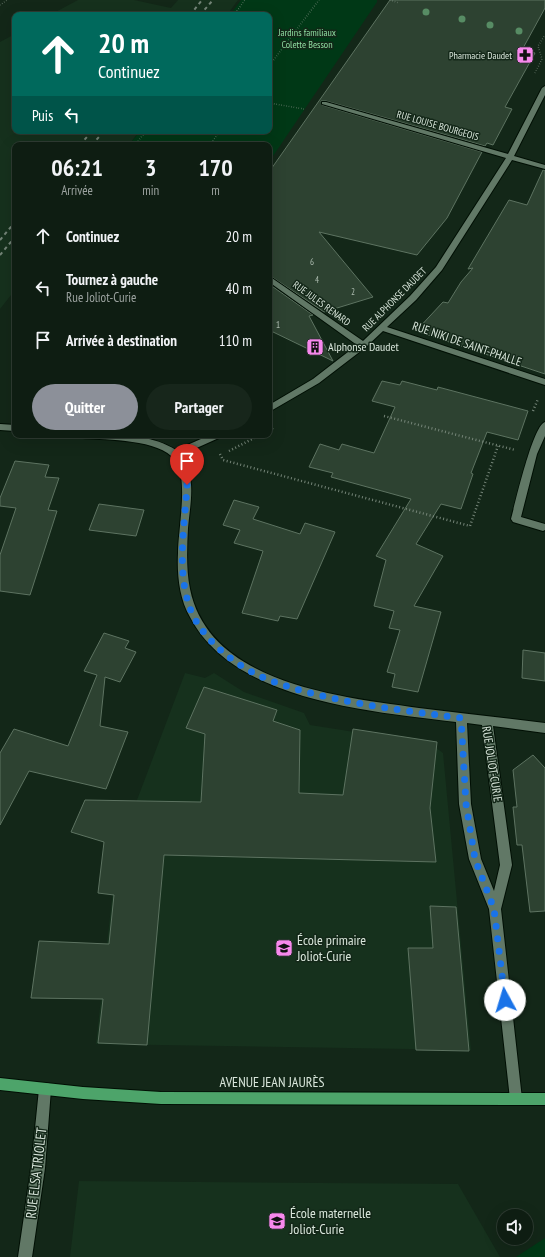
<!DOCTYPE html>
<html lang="fr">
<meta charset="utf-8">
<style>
body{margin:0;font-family:"PT Sans Narrow",sans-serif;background:#17261b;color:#f1f3f6;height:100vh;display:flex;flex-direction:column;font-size:15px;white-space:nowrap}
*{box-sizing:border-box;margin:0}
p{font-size:13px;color:#9ba29f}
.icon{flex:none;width:22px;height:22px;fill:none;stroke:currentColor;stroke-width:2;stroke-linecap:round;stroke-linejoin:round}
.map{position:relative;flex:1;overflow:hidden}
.panel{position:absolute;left:12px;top:142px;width:260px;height:296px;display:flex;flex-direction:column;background:#0e1d12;border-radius:8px;box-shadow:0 4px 16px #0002,0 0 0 1px #2e3b32}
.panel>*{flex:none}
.top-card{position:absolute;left:12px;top:12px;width:260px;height:122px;border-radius:8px;box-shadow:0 4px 16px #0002,0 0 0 1px #2e3b32;background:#00695c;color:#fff;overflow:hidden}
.buttons{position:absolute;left:497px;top:1209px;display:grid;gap:8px}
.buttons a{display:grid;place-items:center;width:36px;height:36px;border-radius:50%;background:#0e1d12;box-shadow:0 4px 16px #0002,0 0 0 1px #2e3b32;font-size:20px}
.pin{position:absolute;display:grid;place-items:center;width:34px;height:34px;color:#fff;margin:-41px -17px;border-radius:50% 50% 50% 0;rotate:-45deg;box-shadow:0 0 4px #0007}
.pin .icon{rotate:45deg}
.me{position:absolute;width:44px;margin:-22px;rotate:354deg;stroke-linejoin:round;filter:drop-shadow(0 0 3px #0008)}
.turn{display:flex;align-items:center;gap:14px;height:84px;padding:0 20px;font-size:18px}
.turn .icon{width:52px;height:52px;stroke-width:2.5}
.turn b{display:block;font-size:28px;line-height:34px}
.then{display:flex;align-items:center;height:38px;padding:0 20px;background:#0003;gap:8px;font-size:15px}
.eta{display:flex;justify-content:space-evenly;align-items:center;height:68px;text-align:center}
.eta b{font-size:24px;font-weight:600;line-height:28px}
.primary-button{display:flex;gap:8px;margin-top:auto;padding:8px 20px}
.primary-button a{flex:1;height:46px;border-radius:24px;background:#8c9099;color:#fff;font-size:16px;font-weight:600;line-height:46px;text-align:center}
.primary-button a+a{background:#17261b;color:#f1f3f6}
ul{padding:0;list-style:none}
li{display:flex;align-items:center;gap:12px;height:52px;padding:0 20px}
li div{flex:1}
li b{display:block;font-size:15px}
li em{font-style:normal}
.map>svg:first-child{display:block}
</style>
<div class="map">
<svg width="545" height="1257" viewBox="0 0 545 1257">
<rect width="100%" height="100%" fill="#132718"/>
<path fill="#16311d" d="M 78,0 L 134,0 L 171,8 L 178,0 L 238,0 L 227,15 L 50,15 Z
M 15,34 L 15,131 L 139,131 L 129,145 L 15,145 L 15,290 L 0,309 L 0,42 Z
M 185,673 L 205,678 L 214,673 L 244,692 L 304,713 L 310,725 L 431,744 L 443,753 L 471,1050 L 96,1044 L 117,853 Z
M 79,1181 L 458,1184 L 500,1257 L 70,1257 Z"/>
<path fill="#003816" d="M 241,0 L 377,0 L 377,2 L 269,162 L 269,145 L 129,145 L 140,131 L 269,131 L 269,15 L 230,15 Z
M 545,1238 L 545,1257 L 516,1257 Z"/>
<path fill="#2d4231" stroke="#5d7361" d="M 390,0 L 545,0 L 545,8 L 522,50 L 535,53 L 505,107 L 512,109 L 493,145 L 487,143 L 485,146 L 326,101 L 321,101 L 322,105 L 482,152 L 447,218 L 417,255 L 319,232 L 373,297 L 324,312 L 269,275 L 269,172 Z
M 543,170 L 545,170 L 545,374 L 416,331 L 443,302 L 448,303 L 461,282 L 473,268 L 468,269 L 509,200 L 527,205 Z
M 269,284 L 313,315 L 309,316 L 333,361 L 269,330 Z
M 382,381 L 400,385 L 402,381 L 437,390 L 438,387 L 528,411 L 518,440 L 487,432 L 471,473 L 473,474 L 461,509 L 441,504 L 416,544 L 443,556 L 414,606 L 441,612 L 418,692 L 392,687 L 395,674 L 387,672 L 400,630 L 389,628 L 394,611 L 374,606 L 386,560 L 376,556 L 411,499 L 331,477 L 333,473 L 309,467 L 320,444 L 339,450 L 342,444 L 374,453 L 395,407 L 372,401 Z
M 15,461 L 49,465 L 45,477 L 59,478 L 48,510 L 57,511 L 30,595 L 0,591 L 0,555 L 16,508 L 0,506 L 0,498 Z
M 234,500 L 259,507 L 253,519 L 300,534 L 305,523 L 335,532 L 297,619 L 280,616 L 278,621 L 242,613 L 263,551 L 234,543 L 240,530 L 223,525 Z
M 99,504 L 144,510 L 136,536 L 89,530 Z
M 104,633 L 129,641 L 125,648 L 136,652 L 120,682 L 105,677 L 100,726 L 128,732 L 106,789 L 29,771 L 0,825 L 0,753 L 14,729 L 68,746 L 97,675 L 84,671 Z
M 523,650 L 545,653 L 545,681 L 522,678 Z
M 204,687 L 277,710 L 273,721 L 300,730 L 299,793 L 343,795 L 353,729 L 437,742 L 430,808 L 436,862 L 164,855 L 147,1045 L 98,1043 L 103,999 L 31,998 L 39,941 L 109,944 L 114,895 L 98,893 L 104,842 L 71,832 L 85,800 L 201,802 L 205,734 L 186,728 Z
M 533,755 L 545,768 L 545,911 L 530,912 L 522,845 L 517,845 L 513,807 L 517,807 L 513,770 Z
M 430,906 L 456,907 L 469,1051 L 416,1050 L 408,948 L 433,948 Z"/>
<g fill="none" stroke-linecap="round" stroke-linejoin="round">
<defs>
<path id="minor" d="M 545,86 L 545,95 L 514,156 L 545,165 L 545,169 L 512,160 L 442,270 L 416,300 L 387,327 L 545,379 L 545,385 L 383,331 L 366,347 L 319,383 L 269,412 L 269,405 L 313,379 L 357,345 L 269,282 L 269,276 L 363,341 L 410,296 L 436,267 L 506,158 L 322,104 L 322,102 L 326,102 L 508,154 L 542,88 Z
M 545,422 L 545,436 L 537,454 L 521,517 L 545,524 L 545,530 L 543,531 L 513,522 L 511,519 C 515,504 533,425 545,422 Z
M 0,424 L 15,425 L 15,431 L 0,430 Z
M 79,435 C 111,435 147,432 176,450 L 210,435 L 222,435 L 221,437 L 181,455 C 197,477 190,504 188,528 C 187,548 186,569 190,589 C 209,684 341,697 419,708 C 461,713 503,718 545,723 L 545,733 L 493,726 L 512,865 L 501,909 L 522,1099 L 521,1104 L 516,1105 L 511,1104 L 510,1099 L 489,909 L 469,859 L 459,804 L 456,722 C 372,711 234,702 190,617 C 179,598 177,574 178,553 C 178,530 189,477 175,460 C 159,439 108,440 83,438 ZM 467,723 L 482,725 L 500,865 L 494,891 L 481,859 L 471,804 Z
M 45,1083 L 50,1084 L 51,1089 L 45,1168 L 32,1257 L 18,1257 L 31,1168 L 39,1089 L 40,1084 Z"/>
<path id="major" d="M 0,1078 L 83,1087 L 161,1092 L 545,1093 L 545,1105 L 161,1104 L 83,1099 L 0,1090 Z"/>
</defs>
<use href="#minor" stroke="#000f04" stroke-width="2"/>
<use href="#major" stroke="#000f04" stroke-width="2"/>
<path stroke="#758578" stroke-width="1.5" stroke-dasharray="0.5 2" stroke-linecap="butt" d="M 390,0 L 399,3
M 0,5 L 7,0
M 234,15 L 245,0
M 269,66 L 319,0
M 535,73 L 542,59 L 538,46 L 545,35
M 269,103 L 304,109
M 135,145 L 146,131
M 210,145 L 220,131"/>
<path stroke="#758578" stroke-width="2.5" stroke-dasharray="1 2.5" stroke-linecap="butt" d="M 533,411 L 538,399
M 384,416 L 515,450
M 269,430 L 275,427
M 229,451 L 260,435
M 220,454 L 223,460 L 470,526 L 498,446"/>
<use href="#minor" fill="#617866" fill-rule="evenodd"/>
<use href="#major" fill="#4da46a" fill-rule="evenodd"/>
<path stroke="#738477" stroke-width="2" stroke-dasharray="3.5 3.5" stroke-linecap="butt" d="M 190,15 L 202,0
M 200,15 L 213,0
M 80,145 L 92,131
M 92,145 L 104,131
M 0,240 L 15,222
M 0,255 L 15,237"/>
</g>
<g fill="#578c64">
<circle cx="426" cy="12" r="3.5"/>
<circle cx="462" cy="19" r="3.5"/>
<circle cx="490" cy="25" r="3.5"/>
<circle cx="519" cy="31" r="3.5"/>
</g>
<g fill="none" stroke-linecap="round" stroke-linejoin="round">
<path stroke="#1a73e8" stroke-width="7" stroke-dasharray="0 12.6" d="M 187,485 C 185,523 177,565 188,602 C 198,639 241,671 277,683 C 336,703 399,710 461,718 L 466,804 L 475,859 L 494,909 L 505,1000"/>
</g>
<defs>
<symbol id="pharmacy-square" viewBox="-11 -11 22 22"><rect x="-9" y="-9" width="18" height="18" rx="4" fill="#f788ec" stroke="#132718"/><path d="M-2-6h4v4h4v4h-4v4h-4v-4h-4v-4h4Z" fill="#111"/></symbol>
<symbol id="building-square" viewBox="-11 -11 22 22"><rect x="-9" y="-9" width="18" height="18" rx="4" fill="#f788ec" stroke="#132718"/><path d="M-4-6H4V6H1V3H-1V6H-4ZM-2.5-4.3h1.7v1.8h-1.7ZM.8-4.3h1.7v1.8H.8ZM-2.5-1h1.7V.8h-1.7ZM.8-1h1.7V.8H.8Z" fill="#111"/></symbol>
<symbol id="school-square" viewBox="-11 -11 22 22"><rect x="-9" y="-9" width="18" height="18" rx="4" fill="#f788ec" stroke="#132718"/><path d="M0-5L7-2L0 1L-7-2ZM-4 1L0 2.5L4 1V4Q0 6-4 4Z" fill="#111"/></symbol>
</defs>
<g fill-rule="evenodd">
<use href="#pharmacy-square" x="515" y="45" width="20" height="20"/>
<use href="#building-square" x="305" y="337" width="20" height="20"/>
<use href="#school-square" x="274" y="938" width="20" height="20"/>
<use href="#school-square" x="267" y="1211" width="20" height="20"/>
</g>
<g text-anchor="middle" stroke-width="3" stroke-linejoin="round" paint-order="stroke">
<g font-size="9" fill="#adbcb0">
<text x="312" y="265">6</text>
<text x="317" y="283">4</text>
<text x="353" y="295">2</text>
</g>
<g font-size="10" fill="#8fdea2" stroke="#132718">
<text x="307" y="36">Jardins familiaux<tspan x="307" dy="12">Colette Besson</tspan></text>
</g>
<g font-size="10" fill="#d8e5da" stroke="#132718" text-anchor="end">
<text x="512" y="59">Pharmacie Daudet</text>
</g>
<g font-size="10" fill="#d8e5da" stroke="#132718">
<text transform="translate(438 125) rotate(16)" y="4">RUE LOUISE BOURGEOIS</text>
<text transform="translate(394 299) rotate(-45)" y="4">RUE ALPHONSE DAUDET</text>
<text transform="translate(322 303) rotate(36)" y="4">RUE JULES RENARD</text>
</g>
<g font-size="10" fill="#adbcb0">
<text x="278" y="328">1</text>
</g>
<g font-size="12" fill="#d8e5da" stroke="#132718">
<text transform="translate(467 344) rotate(19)" y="4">RUE NIKI DE SAINT-PHALLE</text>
<text transform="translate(492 764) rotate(81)" y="4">RUE JOLIOT-CURIE</text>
</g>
<g font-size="12" fill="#d8e5da" stroke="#132718" text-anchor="start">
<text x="328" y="351">Alphonse Daudet</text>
</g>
<g font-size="14" fill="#d8e5da" stroke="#132718" text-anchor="start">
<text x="297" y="945">École primaire<tspan x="297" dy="16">Joliot-Curie</tspan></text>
<text x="290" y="1218">École maternelle<tspan x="290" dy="16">Joliot-Curie</tspan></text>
</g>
<g font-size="14" fill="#d8e5da" stroke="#132718">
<text x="272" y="1087">AVENUE JEAN JAURÈS</text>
<text transform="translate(36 1173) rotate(-83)" y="5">RUE ELSA TRIOLET</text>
</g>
</g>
</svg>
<div class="buttons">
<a><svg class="icon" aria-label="sound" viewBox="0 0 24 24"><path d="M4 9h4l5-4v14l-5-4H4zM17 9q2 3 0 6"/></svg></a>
</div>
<div class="pin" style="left:187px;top:485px;background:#d93025"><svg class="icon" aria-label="arrive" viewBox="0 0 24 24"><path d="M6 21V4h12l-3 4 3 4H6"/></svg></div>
<svg class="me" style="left:505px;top:1000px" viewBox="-20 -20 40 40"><circle r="19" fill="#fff"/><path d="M0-13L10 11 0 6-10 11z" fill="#1a73e8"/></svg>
<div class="top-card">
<div class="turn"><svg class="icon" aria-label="ahead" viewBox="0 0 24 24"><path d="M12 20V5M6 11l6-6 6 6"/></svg><div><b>20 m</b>Continuez</div></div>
<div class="then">Puis<svg class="icon" aria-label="left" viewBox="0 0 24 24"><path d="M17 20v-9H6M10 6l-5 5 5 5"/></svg></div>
</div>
<section class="panel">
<div class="eta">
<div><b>06:21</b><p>Arrivée</p></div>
<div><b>3</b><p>min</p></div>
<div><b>170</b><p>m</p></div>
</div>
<ul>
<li><svg class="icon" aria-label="ahead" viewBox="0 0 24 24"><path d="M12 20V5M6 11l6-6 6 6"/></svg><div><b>Continuez</b></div><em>20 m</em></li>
<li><svg class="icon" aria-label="left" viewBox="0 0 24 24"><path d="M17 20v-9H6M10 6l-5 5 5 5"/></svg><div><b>Tournez à gauche</b><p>Rue Joliot-Curie</p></div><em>40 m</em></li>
<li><svg class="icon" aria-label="arrive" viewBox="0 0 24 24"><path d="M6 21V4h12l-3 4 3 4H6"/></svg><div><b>Arrivée à destination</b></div><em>110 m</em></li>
</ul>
<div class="primary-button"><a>Quitter</a><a>Partager</a></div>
</section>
</div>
